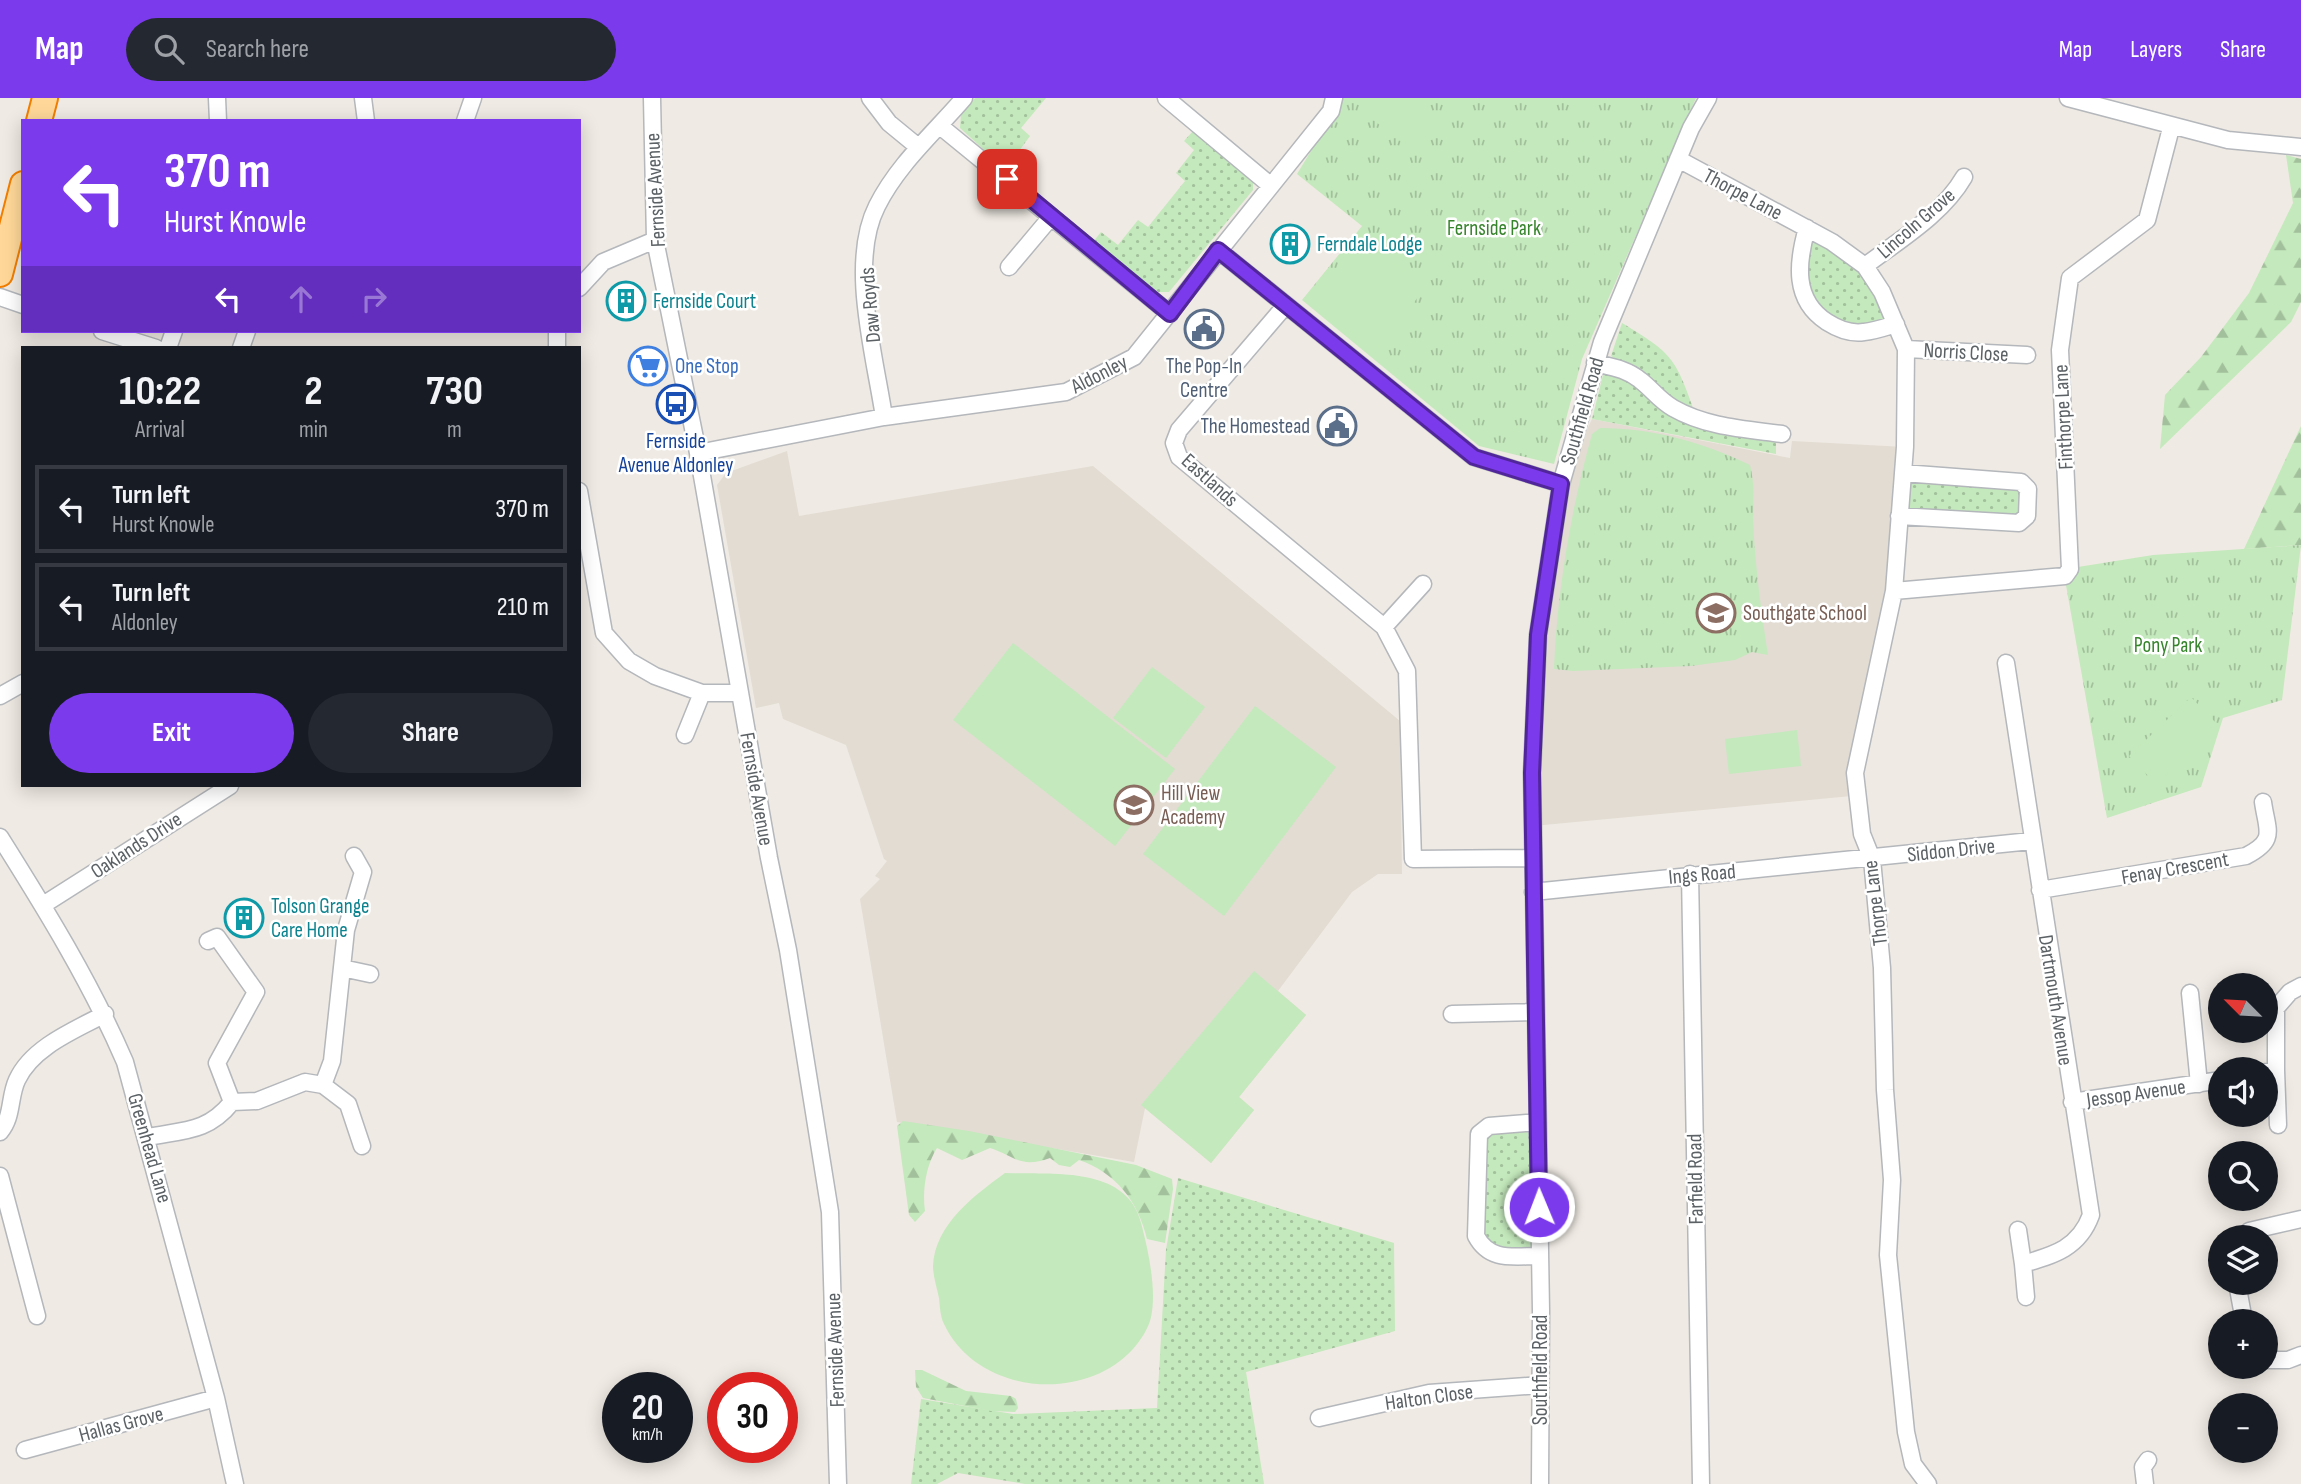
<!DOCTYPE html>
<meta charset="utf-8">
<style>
body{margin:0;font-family:"Sofia Sans Condensed",sans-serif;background:#242831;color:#f1f3f6;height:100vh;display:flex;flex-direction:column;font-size:26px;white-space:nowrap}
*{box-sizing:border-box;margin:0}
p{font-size:23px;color:#9ea1a6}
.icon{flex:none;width:38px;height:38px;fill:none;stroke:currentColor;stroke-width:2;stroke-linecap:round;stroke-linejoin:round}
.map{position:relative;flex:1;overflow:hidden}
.sheet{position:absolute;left:21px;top:248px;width:560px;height:441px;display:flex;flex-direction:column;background:#171b24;border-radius:0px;box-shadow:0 4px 18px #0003}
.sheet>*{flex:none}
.banner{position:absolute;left:21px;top:21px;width:560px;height:214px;border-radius:0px;box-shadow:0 4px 18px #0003;background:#7c3aed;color:#fff;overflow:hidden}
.needle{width:46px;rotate:294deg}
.buttons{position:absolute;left:2208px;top:875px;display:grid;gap:14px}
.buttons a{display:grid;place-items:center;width:70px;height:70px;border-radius:50%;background:#171b24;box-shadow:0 4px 18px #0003;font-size:35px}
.speed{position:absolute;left:602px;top:1274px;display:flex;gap:14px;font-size:35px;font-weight:700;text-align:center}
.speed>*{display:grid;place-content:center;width:91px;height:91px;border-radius:50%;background:#171b24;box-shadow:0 4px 18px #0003;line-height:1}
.speed small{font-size:18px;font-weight:400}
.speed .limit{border:10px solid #d22;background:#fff;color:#111}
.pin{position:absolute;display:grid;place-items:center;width:60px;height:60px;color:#fff;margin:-30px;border-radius:14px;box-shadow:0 4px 10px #0006}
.me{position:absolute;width:77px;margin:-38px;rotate:359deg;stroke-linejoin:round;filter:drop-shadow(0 0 5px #0008)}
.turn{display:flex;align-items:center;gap:24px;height:147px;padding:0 28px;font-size:32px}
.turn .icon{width:91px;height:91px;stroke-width:2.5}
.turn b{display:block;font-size:49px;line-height:60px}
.lanes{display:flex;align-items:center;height:66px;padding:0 28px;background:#0003;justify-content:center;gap:35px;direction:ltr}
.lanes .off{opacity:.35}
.eta{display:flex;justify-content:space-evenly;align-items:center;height:119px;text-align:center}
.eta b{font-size:42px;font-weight:700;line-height:49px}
.action{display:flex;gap:14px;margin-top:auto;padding:14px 28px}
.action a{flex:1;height:80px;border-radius:42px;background:#7c3aed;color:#fff;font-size:28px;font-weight:700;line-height:80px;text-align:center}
.action a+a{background:#242831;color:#f1f3f6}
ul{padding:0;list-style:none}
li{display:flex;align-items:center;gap:21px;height:88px;margin:0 14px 10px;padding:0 14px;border:4px solid #363941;border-radius:0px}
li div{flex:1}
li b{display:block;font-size:26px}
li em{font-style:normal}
header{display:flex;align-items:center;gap:42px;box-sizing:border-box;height:98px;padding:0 35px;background:#7c3aed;color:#fff}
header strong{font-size:33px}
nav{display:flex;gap:38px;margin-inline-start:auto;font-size:24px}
.search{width:490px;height:63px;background:#242831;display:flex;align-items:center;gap:18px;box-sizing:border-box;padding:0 24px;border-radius:38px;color:#9ea1a6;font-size:26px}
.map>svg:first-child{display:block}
</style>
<header>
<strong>Map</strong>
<div class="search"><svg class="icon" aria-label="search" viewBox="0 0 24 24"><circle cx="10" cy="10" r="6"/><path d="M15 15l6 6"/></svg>Search here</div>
<nav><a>Map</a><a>Layers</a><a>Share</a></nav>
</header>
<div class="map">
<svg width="2301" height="1386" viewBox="0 0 2301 1386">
<defs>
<pattern id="grass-dots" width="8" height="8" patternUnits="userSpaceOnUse" patternTransform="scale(1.75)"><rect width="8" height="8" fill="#c4e9bc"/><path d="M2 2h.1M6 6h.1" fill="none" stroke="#a2c09c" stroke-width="1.8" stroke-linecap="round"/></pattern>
<pattern id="forest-firs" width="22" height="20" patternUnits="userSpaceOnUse" patternTransform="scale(1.75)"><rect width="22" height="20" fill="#c4e9bc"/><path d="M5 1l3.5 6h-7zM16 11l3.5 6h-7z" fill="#a2c09c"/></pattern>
<pattern id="park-tufts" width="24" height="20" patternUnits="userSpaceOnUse" patternTransform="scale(1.75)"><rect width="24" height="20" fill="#c4e9bc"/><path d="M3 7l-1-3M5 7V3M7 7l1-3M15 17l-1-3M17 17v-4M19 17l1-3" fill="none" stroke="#a2c09c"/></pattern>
</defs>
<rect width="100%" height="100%" fill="#efeae3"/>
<path fill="#e2dcd3" d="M 1592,321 L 1790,360 L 1792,343 L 1905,349 L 1899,418 L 1855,675 L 1862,697 L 1533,728 L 1532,675 L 1561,386 Z
M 787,353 L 799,418 L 1093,368 L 1400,623 L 1402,776 L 1378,776 L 1352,794 L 1278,893 L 1306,917 L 1239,999 L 1254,1012 L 1211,1065 L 1145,1010 L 1134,1064 L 897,1024 L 860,801 L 880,781 L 875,778 L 887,763 L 884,761 L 846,647 L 783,621 L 779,605 L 756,610 L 717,387 L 726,375 Z"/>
<path fill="url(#grass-dots)" d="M 975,0 L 1046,0 L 1021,30 L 1030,38 L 1013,61 L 1022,69 L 1014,79 L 960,30 L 961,16 Z
M 1193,33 L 1253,82 L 1253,92 L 1169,194 L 1158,194 L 1093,144 L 1101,134 L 1118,147 L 1138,122 L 1148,129 L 1185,83 L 1176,75 L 1194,52 L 1184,43 Z
M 1807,130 L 1865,168 L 1896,226 C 1837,242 1834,232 1801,187 Z
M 1622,225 C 1673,256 1675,259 1695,315 L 1678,308 L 1647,279 L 1611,258 Z
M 1603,277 L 1623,277 L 1716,333 L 1776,344 L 1776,356 L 1592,321 Z
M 1903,375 L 2021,384 L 2027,418 L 1899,418 Z
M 1537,1024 L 1538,1161 L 1483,1151 L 1479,1036 Z
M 1178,1080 L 1394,1145 L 1395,1233 L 1246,1274 L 1264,1386 L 1025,1386 L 958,1375 L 937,1386 L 911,1386 L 921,1301 L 1013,1316 L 1157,1310 L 1166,1152 Z"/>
<path fill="url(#forest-firs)" d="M 2286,57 L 2301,61 L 2301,204 L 2291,224 L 2160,351 L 2165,297 L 2201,259 L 2249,195 L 2293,105 Z
M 2301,328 L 2301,447 L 2244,451 Z
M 903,1023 L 969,1033 L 1136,1067 L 1172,1081 L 1173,1091 L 1165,1145 L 1147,1141 C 1138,1103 1116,1075 1079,1062 L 1070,1069 L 1059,1067 L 1050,1060 C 1020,1071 1015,1058 990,1050 L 962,1062 L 937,1050 C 926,1067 922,1093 925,1113 L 915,1124 L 909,1117 L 897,1028 Z
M 915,1272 L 922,1272 L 966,1293 L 1011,1298 L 1016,1301 L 1018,1310 L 1015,1314 L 991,1313 L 923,1300 L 916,1289 Z"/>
<path fill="url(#park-tufts)" d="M 1339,0 L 1696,0 L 1582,261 L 1554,366 L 1479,348 L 1302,202 L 1362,128 L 1297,76 L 1336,12 Z
M 1600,330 C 1653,330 1702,344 1750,367 C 1755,386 1753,402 1753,421 C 1755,467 1761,512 1768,557 L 1752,554 L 1735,562 L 1691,568 L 1573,573 L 1554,571 C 1557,494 1571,411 1592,336 Z
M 2301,447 L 2282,602 L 2223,620 L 2201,689 L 2107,720 L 2066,487 L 2078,469 L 2153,457 Z"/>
<path fill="#c4e9bc" d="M 1371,0 L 1403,0 L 1438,28 L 1415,55 L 1361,12 Z
M 1365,144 L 1425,190 L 1378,251 L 1319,203 Z
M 1013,545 L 1175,671 L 1115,748 L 953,622 Z
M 1152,569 L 1205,609 L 1166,660 L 1113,620 Z
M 2191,599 L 2218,627 L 2156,686 L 2129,658 Z
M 1255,608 L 1336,669 L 1224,818 L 1143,756 Z
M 1797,632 L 1801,668 L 1729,676 L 1725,641 Z
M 1254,873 L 1306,917 L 1239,999 L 1254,1012 L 1211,1065 L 1141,1007 Z
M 1005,1075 C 1051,1077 1127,1067 1141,1125 C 1148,1151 1157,1192 1151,1219 C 1149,1230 1140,1243 1133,1251 C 1083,1306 977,1296 944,1226 C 940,1218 940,1208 939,1200 C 937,1190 933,1178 933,1168 C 935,1126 975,1097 1005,1075 Z"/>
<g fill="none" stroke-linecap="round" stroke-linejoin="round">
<defs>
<path id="minor" d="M 217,0 L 218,23
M 363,0 L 366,23
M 652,0 L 655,142 L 698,355 L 769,760 L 788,852 L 830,1114 L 838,1386
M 870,0 L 889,25 L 917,48
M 1166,0 L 1270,87
M 2068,0 L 2228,42 L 2301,49
M 465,23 L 473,0
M 940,28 L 1170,216
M 1678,61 L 1832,144 L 1865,168 L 1882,194 L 1906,251 L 1905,349 L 1894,493 L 1855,675 L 1862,736 L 1872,761 L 1882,870 L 1885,992 L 1892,1082 L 1888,1157 L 1906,1334 L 1913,1366 L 1928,1386
M 1807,130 C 1797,165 1793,202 1827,224 C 1838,231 1851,236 1864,234 C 1875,233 1886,229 1896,226
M 1218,152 L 1474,359 L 1561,386
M 1865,168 C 1899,142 1942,117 1964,79
M 1009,169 L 1051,119
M 579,190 L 603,164 L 655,142
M 0,199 L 23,207
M 1285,208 L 1179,332 L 1174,345 L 1179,359 L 1384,529 L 1407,573 L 1413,761 L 1533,760
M 102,233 L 156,250
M 168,250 L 174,233
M 241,250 L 247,233
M 557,250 L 557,233
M 1906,251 L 2027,257
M 1595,265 C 1612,269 1627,271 1640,282 C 1652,291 1659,302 1673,310 C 1706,329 1745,331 1782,336
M 884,319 C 875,258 848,165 877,108 C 898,66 934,35 964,0
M 698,355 L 884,319 L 1066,294 L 1134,259 L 1331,13 L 1334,0
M 579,393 L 604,535 L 629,563 L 655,578 L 702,595 L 740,595
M 1899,418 L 2019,425 L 2027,418 L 2028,391 L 2021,384 L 1903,375
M 1894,493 L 2065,478 L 2070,471 L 2060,252 L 2070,180 L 2147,122 L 2171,30
M 1384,529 L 1423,486
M 2006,565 L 2091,1117 C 2079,1150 2054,1157 2023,1166 L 2026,1199
M 0,598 L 23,585
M 685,637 L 702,595
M 0,739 C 46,812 91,885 125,964 L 216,1300 L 235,1386
M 1690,776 L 1701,1386
M 2040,792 L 2246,758 C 2277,742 2267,733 2263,704
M 1533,794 L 2031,743
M 43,807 L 230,688
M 208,843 L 217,839 L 256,894 L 217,965 L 232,1004
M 342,870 L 370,876
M 2190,895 L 2199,986
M 1452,916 L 1536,914
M 2276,972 L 2278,1027
M 2266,974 L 2276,972 L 2276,910 L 2290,894 L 2301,888
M 323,987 L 332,963 L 346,832 L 363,774 L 354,758
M 2072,1004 L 2221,982
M 1537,1024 L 1489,1028 L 1479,1036 L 1476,1138 C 1490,1164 1513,1158 1539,1158
M 0,1034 C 13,1019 9,999 17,982 C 32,949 75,932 105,916
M 148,1039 C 185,1032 208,1034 232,1004 L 257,1003 L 305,984 L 323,987 L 348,1006 L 362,1048
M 0,1078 L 37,1218
M 2018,1132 L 2023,1166
M 2244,1139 L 2249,1133 L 2301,1121
M 2237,1185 L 2244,1223
M 2266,1262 L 2288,1262 L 2301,1257
M 1319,1320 L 1429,1295 L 1540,1287
M 25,1352 L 216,1300
M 1540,1386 L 1541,1213 L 1532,675 L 1538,537 L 1561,386 L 1602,244 L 1691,30 L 1708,0
M 2145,1386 L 2143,1369 L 2148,1362"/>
<path id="trunk" d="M 39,23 L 45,0
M 0,176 L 23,86"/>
</defs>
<use href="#minor" stroke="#b4b7bb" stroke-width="19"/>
<use href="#trunk" stroke="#f27e00" stroke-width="28"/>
<use href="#minor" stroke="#fff" stroke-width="16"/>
<use href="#trunk" stroke="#ffd899" stroke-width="24"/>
</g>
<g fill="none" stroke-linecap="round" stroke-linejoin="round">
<defs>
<path id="route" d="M 1007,81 L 1170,216 L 1218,152 L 1474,359 L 1561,386 L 1538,537 L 1532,675 L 1539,1109"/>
</defs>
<use href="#route" stroke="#51269a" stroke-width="18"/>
<use href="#route" stroke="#7c3aed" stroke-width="12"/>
</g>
<defs>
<symbol id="building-ring" viewBox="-11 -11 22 22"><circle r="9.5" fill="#fff" stroke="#0f9aa8" stroke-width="1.5"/><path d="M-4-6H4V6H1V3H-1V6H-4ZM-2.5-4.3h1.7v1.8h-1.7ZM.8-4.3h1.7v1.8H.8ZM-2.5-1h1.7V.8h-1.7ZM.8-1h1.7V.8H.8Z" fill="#0f9aa8"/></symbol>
<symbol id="civic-ring" viewBox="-11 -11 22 22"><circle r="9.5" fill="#fff" stroke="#5c6f8a" stroke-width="1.5"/><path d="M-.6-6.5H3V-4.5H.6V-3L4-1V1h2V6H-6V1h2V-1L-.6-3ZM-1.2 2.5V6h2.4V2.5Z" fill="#5c6f8a"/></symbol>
<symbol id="supermarket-ring" viewBox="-11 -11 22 22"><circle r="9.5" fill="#fff" stroke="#3f7fe0" stroke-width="1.5"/><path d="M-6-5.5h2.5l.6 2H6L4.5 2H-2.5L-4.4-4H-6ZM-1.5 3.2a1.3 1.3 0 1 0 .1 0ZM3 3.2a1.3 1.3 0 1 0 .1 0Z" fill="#3f7fe0"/></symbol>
<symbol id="bus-ring" viewBox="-11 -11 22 22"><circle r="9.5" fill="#fff" stroke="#1a4fb4" stroke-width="1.5"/><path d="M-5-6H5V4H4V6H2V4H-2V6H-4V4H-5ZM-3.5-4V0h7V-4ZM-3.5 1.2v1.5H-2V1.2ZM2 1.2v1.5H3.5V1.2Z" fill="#1a4fb4"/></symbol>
<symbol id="school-ring" viewBox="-11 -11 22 22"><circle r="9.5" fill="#fff" stroke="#8d6e63" stroke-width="1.5"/><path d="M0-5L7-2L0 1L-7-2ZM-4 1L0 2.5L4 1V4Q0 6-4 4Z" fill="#8d6e63"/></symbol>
</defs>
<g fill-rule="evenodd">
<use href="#building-ring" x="1268" y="124" width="44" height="44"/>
<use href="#building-ring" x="604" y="181" width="44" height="44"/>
<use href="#civic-ring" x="1182" y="209" width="44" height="44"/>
<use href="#supermarket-ring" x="626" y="246" width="44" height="44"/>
<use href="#bus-ring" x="654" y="284" width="44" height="44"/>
<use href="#civic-ring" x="1315" y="306" width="44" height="44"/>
<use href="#school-ring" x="1694" y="493" width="44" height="44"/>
<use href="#school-ring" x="1112" y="685" width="44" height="44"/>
<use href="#building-ring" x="222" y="798" width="44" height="44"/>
</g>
<g text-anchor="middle" stroke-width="5" stroke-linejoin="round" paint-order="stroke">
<g font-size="21" fill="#5b6165" stroke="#fff">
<text transform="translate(655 92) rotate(-93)" y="7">Fernside Avenue</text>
<text transform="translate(1743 96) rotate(28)" y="7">Thorpe Lane</text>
<text transform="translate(1916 125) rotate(-41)" y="7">Lincoln Grove</text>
<text transform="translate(870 207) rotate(-95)" y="7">Daw Royds</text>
<text transform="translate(1966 254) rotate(3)" y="7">Norris Close</text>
<text transform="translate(1099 276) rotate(-27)" y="7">Aldonley</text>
<text transform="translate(1582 313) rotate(-74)" y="7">Southfield Road</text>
<text transform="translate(2063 319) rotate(-93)" y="7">Finthorpe Lane</text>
<text transform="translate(1210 382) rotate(42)" y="7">Eastlands</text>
<text transform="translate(757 691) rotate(80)" y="7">Fernside Avenue</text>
<text transform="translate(136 747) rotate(-33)" y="7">Oaklands Drive</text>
<text transform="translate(1951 752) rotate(-6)" y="7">Siddon Drive</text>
<text transform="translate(2175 770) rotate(-10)" y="7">Fenay Crescent</text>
<text transform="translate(1702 776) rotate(-5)" y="7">Ings Road</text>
<text transform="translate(1875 805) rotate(-97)" y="7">Thorpe Lane</text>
<text transform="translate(2056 902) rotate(81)" y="7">Dartmouth Avenue</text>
<text transform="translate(2136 995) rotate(-8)" y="7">Jessop Avenue</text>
<text transform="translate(150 1050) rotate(74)" y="7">Greenhead Lane</text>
<text transform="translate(1695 1081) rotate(-91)" y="7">Farfield Road</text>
<text transform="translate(835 1252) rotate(-92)" y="7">Fernside Avenue</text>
<text transform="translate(1540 1272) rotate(-90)" y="7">Southfield Road</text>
<text transform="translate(1429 1299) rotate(-8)" y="7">Halton Close</text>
<text transform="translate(121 1326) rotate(-15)" y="7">Hallas Grove</text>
</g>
<g font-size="21" fill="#36842b" stroke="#fff">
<text x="1494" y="137">Fernside Park</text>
<text x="2168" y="554">Pony Park</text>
</g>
<g font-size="21" fill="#0d838f" stroke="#fff" text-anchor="start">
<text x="1317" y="153">Ferndale Lodge</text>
<text x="653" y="210">Fernside Court</text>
<text x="271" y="815">Tolson Grange<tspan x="271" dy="24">Care Home</tspan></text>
</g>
<g font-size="21" fill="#366cbe" stroke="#fff" text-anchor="start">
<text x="675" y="275">One Stop</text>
</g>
<g font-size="21" fill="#4e5e75" stroke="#fff">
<text x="1204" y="275">The Pop-In<tspan x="1204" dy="24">Centre</tspan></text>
<text x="1310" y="335" text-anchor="end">The Homestead</text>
</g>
<g font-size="21" fill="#164399" stroke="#fff">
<text x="676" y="350">Fernside<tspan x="676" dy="24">Avenue Aldonley</tspan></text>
</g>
<g font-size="21" fill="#785e54" stroke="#fff" text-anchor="start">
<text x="1743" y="522">Southgate School</text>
<text x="1161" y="702">Hill View<tspan x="1161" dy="24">Academy</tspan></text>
</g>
</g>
</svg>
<div class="buttons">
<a><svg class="needle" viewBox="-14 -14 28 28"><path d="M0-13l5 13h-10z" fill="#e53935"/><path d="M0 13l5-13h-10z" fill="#9ea1a6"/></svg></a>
<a><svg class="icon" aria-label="sound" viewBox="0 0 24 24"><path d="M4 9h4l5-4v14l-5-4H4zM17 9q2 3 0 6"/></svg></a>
<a><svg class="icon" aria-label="search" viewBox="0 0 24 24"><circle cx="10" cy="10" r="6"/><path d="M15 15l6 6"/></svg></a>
<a><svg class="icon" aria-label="layers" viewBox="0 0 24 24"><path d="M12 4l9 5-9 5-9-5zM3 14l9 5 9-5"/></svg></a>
<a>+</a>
<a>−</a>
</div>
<div class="speed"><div>20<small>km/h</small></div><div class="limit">30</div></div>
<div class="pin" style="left:1007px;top:81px;background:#d93025"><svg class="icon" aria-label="arrive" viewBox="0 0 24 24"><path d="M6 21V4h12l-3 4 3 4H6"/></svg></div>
<svg class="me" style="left:1539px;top:1109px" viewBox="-20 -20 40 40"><circle r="17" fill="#7c3aed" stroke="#fff" stroke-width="3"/><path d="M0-11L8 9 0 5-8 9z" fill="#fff"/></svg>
<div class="banner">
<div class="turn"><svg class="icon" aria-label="left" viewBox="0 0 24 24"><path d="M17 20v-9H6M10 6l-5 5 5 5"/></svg><div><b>370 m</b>Hurst Knowle</div></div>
<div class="lanes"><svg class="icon" aria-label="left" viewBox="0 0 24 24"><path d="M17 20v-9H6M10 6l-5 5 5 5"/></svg><svg class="icon off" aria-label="ahead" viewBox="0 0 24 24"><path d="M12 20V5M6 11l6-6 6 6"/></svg><svg class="icon off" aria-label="right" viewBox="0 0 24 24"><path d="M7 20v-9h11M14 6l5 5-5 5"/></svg></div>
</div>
<section class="sheet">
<div class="eta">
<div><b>10:22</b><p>Arrival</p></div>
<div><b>2</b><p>min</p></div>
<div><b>730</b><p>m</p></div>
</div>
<ul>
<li><svg class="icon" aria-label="left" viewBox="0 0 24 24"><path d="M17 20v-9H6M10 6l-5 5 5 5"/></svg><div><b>Turn left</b><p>Hurst Knowle</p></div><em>370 m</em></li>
<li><svg class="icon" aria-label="left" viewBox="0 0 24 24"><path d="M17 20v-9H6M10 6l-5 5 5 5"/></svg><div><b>Turn left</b><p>Aldonley</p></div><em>210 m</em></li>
</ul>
<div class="action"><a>Exit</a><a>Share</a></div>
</section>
</div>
